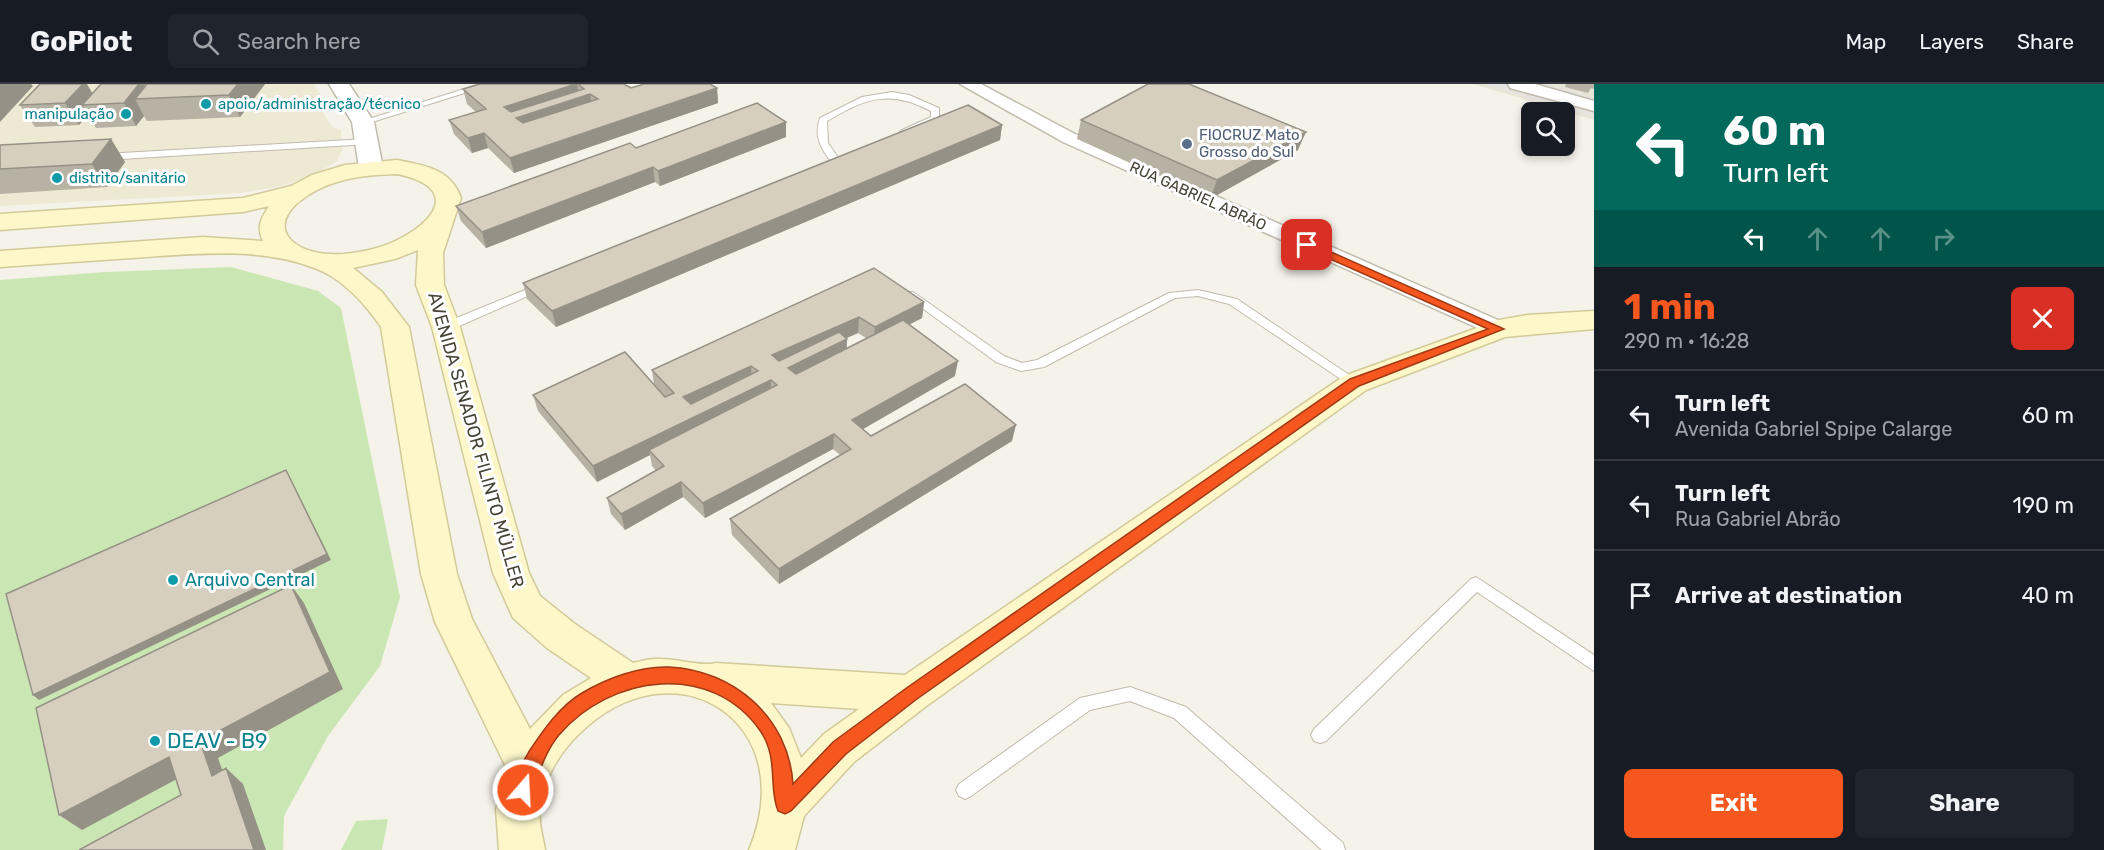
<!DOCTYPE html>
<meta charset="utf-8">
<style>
body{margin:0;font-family:Rubik,sans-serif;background:#20242c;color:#f1f3f6;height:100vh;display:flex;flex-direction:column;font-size:22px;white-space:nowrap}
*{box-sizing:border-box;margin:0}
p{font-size:20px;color:#9ea1a6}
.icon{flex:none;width:33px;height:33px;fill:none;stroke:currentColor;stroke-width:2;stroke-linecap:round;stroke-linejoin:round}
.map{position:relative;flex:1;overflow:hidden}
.drawer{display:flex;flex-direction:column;background:#171b24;width:510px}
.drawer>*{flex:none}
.guide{background:#00695c;color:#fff;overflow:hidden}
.controls{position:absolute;left:1521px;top:18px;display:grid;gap:12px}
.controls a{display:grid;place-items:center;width:54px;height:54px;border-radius:9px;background:#171b24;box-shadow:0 3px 9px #0003;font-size:30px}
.pin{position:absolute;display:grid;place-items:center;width:51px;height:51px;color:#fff;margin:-26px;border-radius:12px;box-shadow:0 3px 9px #0006}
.me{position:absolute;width:66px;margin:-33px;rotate:19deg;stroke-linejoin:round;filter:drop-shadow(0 0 4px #0008)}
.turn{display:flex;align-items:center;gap:21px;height:126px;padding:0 30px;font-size:27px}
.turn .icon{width:78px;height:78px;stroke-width:2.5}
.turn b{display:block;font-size:42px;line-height:51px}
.lanes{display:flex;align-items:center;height:57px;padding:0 30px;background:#0003;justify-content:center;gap:30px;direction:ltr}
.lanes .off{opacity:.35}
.round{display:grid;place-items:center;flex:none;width:63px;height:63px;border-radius:9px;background:#20242c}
.summary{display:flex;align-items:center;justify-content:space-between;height:102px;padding:0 30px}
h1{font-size:36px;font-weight:700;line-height:45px;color:#f6571f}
.button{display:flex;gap:12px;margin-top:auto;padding:12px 30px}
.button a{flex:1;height:69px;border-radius:9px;background:#f6571f;color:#fff;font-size:24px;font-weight:700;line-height:69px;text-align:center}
.button a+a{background:#20242c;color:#f1f3f6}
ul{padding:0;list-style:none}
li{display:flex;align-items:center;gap:18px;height:90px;padding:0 30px;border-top:2px solid #363941}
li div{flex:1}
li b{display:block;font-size:22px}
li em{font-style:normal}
header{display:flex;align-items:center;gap:36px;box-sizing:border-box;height:84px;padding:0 30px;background:#171b24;border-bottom:2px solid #363941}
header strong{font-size:28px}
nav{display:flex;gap:33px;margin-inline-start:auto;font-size:21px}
.search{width:420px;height:54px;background:#20242c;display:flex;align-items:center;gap:15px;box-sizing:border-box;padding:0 21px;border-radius:9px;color:#9ea1a6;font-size:22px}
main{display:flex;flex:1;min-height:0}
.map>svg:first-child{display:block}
</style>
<header>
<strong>GoPilot</strong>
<div class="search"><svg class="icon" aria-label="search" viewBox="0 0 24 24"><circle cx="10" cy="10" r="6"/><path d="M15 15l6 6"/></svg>Search here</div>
<nav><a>Map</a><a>Layers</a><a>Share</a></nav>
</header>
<main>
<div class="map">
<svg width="1594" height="766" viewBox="0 0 1594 766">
<rect width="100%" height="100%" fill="#f4f2e9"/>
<path fill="#e8e5d7" d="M 1473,0 L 1594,0 L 1594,36 Z"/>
<path fill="#ede9d3" d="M 0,0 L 314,0 L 322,13 L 317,19 L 332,43 L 341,46 L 342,67 L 336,78 L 309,93 L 277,103 L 240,109 L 0,122 Z"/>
<path fill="#cae7b3" d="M 231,183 L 318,207 L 341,224 L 400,513 L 380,582 L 328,652 L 284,732 L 283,766 L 0,766 L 0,196 L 106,188 Z
M 388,735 L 382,766 L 341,766 L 356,737 Z"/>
<path fill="#e6e4e1" d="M 1482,0 L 1546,0 L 1594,14 L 1594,33 Z"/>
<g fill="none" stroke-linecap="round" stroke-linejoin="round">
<defs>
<path id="service" d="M 480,0 L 493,0 L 366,40 L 359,38 Z
M 892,8 L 909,11 L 939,24 L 939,34 L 905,51 L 900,48 L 902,46 L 931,33 L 931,27 C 889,5 866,14 827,37 L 828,59 L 842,79 L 834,81 C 822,67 813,53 820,34 L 862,13 Z
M 366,55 L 369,56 L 369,60 L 105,76 L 100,73 L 105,70 Z
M 542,199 L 548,202 L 546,204 L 450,246 L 446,247 L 440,243 L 442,240 Z
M 1198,206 L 1237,215 L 1361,299 L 1355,303 L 1351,302 L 1229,220 L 1198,212 L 1175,214 L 1044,283 L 1021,287 L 996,278 L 903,210 L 905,208 L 913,208 L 1004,272 L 1022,279 L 1037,276 L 1169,209 Z
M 1476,493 L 1594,571 L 1594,587 L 1477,508 L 1326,657 L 1320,659 L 1314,657 L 1311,651 L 1314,645 L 1471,495 Z
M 1130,603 L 1186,623 L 1343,759 L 1345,766 L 1322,766 L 1174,634 L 1130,617 L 1090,626 L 971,712 L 965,715 L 959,712 L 956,706 L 959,700 L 1080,614 Z"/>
<path id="minor" d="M 960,0 L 981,0 L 1075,50 L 1507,240 L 1511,245 L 1507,250 L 1499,253 L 1491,250 L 1063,58 Z
M 1508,0 L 1535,0 L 1594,17 L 1594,27 L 1510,4 Z"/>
<path id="tertiary" d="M 329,0 L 349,0 L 374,38 L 383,84 L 379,89 L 363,89 L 359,84 L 352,38 Z"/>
<path id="secondary" d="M 397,76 C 424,81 451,85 461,114 L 443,169 L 444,201 L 460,243 L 529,489 L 540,512 L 575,540 L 633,579 C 642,577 652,574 662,575 C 675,575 705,583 715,579 L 905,591 L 1344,292 L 1499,236 L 1527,231 L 1594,227 L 1594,245 L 1505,253 L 1366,306 L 925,623 L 854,678 L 804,732 L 795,766 L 749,766 C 803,637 674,556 579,650 C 558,670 543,697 540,725 C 538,739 543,753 545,766 L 499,766 L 496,725 L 508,687 L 435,538 L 421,490 L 381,243 C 366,221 343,195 317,185 C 262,162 191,170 132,174 C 88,177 44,180 0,183 L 0,167 L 203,153 L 263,157 C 256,143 261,135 269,122 L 243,128 L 0,146 L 0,130 L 243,114 L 291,102 L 312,91 L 345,81 ZM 397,90 C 461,103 436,139 393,158 C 378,165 361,168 344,170 C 289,174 257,138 317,106 C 342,93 369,91 397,90 ZM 418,166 L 416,201 L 432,243 L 493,489 L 513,534 L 547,564 L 591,594 L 563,611 L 530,645 L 472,535 L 457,490 L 409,243 L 382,208 L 353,184 L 395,175 ZM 771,619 L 859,625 L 824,650 L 801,674 L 789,644 Z"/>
</defs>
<use href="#service" stroke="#c0bbac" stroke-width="2"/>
<use href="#minor" stroke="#c0bbac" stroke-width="3"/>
<use href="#tertiary" stroke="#c0bbac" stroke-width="3"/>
<use href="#secondary" stroke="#d3ca99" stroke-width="3"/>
<use href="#service" fill="#fff" fill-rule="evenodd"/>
<use href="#minor" fill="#fff" fill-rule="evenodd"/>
<use href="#tertiary" fill="#fff" fill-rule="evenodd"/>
<use href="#secondary" fill="#fdf7ca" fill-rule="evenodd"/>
</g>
<path fill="#b8b2a4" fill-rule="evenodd" d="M 265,0 L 240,33 L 147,37 L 144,32 L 136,42 L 96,44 L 88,31 L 79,41 L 35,43 L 20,21 L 93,9 Z
M 480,0 L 624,0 L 631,4 L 717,4 L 718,19 L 514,89 L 488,64 L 472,69 L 454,50 L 449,36 L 476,28 L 467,20 L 463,5 Z
M 1566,0 L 1594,0 L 1594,5 L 1591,4 L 1588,9 L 1565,3 Z
M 1081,36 L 1298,66 L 1210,115 L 1077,55 Z
M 786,38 L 786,53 L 660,102 L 655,98 L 486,164 L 461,137 L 456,122 L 636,64 Z
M 1002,41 L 1000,56 L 556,243 L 527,215 L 523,199 Z
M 111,55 L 125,78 L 107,103 L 0,110 L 0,61 Z
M 874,184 L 924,218 L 922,234 L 910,240 L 955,292 L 863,345 L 871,352 L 1012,357 L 779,500 L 732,451 L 730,435 L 840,371 L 833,365 L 705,434 L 683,413 L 625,446 L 611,430 L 607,414 L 656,387 L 652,382 L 650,371 L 597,398 L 538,327 L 533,311 L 654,301 L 652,286 ZM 858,249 L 866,254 L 847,264 L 847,255 L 846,254 Z"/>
<path fill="#969186" d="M 0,0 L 31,0 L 33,2 L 0,38 Z
M 83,0 L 87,0 L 98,19 L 82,21 L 88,31 L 79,41 L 65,19 Z
M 139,0 L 146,0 L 135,15 L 144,32 L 136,42 L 124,19 Z
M 238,0 L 265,0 L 240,33 L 229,11 Z
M 577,0 L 580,13 L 590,10 L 593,25 L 520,49 L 504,23 Z
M 717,4 L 718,19 L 514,89 L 510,74 Z
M 786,38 L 786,53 L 660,102 L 658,87 Z
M 1002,41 L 1000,56 L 556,243 L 552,227 Z
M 1306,48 L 1298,66 L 1210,115 L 1217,96 Z
M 484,49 L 488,64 L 472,69 L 468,54 Z
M 111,55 L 125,78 L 107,103 L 92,80 Z
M 653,83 L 655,98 L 486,164 L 482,148 Z
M 924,218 L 922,234 L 873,259 L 875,243 Z
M 859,233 L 858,249 L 773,287 L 772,271 Z
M 847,255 L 846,271 L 789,300 L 788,284 Z
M 958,277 L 955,292 L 851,352 L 852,336 Z
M 751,282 L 752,298 L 685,328 L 683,313 Z
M 771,296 L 771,312 L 649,366 L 650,371 L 597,398 L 593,382 Z
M 1016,341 L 1012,357 L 779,500 L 779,485 Z
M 834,350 L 833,365 L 705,434 L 703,419 Z
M 286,386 L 331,476 L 39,616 L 33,611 Z
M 681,398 L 683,413 L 625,446 L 621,430 Z
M 291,501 L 304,519 L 343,605 L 218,674 L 230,708 L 212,692 L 200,657 Z
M 169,673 L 188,689 L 82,746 L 59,731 Z
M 226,684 L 243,700 L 266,766 L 254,766 Z"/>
<path fill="#d6cfbf" stroke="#969186" stroke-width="1.5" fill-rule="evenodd" d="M 40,0 L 83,0 L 65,19 L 20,21 Z
M 101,0 L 139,0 L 124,19 L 82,21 Z
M 147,0 L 238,0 L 229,11 L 135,15 Z
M 480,0 L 576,0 L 504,23 L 511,28 L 584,5 L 578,0 L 624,0 L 631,4 L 644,0 L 710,0 L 717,4 L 510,74 L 484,49 L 468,54 L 449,36 L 486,25 L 463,5 ZM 590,10 L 598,15 L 523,39 L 516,34 Z
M 1148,0 L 1189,0 L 1306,48 L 1217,96 L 1081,36 Z
M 757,19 L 786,38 L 658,87 L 653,83 L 482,148 L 456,122 L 630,59 L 636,64 Z
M 968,21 L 1002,41 L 552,227 L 523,199 Z
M 111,55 L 92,80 L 0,85 L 0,61 Z
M 874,184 L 924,218 L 875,243 L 859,233 L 772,271 L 779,277 L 839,248 L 847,255 L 788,284 L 796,290 L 903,236 L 958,277 L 852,336 L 871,352 L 965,300 L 1016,341 L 779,485 L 730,435 L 851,365 L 834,350 L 703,419 L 681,398 L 621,430 L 607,414 L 664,382 L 649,366 L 777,301 L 771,296 L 593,382 L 533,311 L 625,268 L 665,313 L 674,309 L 652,286 ZM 751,282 L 758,287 L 691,320 L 683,313 Z
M 286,386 L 327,470 L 33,611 L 6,510 Z
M 291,501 L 330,588 L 200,657 L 212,692 L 226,684 L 254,766 L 79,766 L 181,711 L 169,673 L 59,731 L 36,624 Z"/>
<path fill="#f6571f" stroke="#a03914" stroke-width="1.5" d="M 1303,159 L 1311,159 L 1504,245 L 1359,302 L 917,615 L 846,670 L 791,727 L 785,730 L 778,727 C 768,703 779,676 761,648 C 712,576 610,591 559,651 C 544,669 539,691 530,712 L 523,715 L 517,712 C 511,697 523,678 530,666 C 544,645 560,622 582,609 C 607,594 640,582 669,583 C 734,586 789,634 793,700 L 833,658 L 905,605 L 1350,295 L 1488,245 L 1303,163 Z"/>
<g fill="#0f9aa8" stroke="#fff" stroke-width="2">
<circle cx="206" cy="20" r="6"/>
<circle cx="126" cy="30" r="6"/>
<circle cx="57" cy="94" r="6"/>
<circle cx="173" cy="496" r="6"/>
<circle cx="155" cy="657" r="6"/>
</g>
<circle fill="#5c6f8a" stroke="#fff" stroke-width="2" cx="1187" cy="60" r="6"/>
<g text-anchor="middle" stroke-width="6" stroke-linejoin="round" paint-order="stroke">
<g font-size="15" fill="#0d838f" stroke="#fff" text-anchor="start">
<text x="218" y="25">apoio/administração/técnico</text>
<text x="114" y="35" text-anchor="end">manipulação</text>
<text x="69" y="99">distrito/sanitário</text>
</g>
<g font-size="15" fill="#4e5e75" stroke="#fff" text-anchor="start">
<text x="1199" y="56">FIOCRUZ Mato<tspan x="1199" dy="17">Grosso do Sul</tspan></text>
</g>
<g font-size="15" fill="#484337" stroke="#fff">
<text transform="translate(1198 112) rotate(24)" y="5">RUA GABRIEL ABRÃO</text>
</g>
<g font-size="18" fill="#484337" stroke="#fff">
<text transform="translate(476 356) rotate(74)" y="6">AVENIDA SENADOR FILINTO MÜLLER</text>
</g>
<g font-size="18" fill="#0d838f" stroke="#fff" text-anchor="start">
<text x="185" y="502">Arquivo Central</text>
</g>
<g font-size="21" fill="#0d838f" stroke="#fff" text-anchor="start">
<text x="167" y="664">DEAV - B9</text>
</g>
</g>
</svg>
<div class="controls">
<a><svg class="icon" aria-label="search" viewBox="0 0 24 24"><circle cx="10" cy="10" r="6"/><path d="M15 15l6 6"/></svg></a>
</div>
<div class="pin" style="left:1307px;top:161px;background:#d93025"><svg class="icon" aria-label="arrive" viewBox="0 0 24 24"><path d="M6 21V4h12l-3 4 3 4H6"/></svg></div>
<svg class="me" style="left:523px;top:706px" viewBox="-20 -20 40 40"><circle r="17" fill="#f6571f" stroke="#fff" stroke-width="3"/><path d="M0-11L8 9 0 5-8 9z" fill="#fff"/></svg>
</div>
<section class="drawer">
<div class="guide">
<div class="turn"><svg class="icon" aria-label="left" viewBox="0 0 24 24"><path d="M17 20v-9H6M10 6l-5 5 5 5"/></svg><div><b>60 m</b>Turn left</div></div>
<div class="lanes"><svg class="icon" aria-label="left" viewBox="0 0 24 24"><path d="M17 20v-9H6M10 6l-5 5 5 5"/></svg><svg class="icon off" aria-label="ahead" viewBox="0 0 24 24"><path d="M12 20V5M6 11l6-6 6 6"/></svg><svg class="icon off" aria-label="ahead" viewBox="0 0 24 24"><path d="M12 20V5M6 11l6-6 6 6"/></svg><svg class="icon off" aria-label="right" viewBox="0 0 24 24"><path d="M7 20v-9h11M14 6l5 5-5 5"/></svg></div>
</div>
<div class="summary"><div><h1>1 min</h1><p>290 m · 16:28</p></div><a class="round" style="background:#d93025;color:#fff"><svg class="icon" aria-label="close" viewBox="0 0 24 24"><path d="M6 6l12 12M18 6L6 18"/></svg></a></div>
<ul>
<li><svg class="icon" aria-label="left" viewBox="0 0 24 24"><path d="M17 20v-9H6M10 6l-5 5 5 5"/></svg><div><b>Turn left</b><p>Avenida Gabriel Spipe Calarge</p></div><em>60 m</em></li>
<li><svg class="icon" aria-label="left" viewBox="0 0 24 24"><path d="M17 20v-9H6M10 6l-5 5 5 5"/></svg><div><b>Turn left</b><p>Rua Gabriel Abrão</p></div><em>190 m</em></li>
<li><svg class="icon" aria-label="arrive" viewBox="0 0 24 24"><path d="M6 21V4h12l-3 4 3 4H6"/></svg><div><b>Arrive at destination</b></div><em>40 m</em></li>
</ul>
<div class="button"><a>Exit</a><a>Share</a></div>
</section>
</main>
